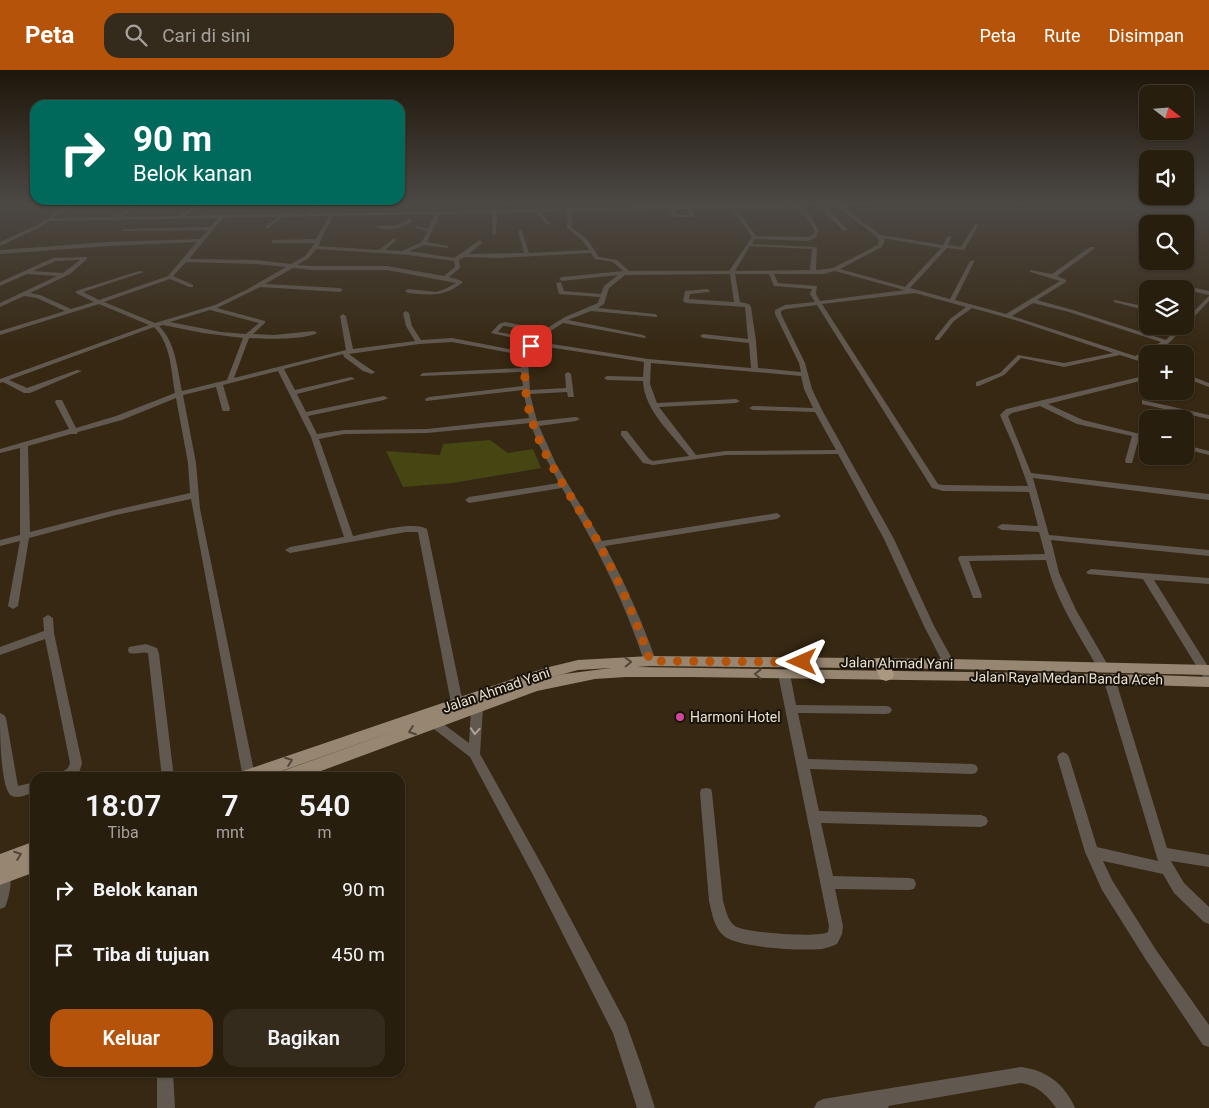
<!DOCTYPE html>
<html lang="id">
<meta charset="utf-8">
<style>
body{margin:0;font-family:Roboto,sans-serif;background:#342b1c;color:#f1f3f6;height:100vh;display:flex;flex-direction:column;font-size:19px;white-space:nowrap}
*{box-sizing:border-box;margin:0}
p{font-size:16px;color:#a5a29e}
.icon{flex:none;width:28px;height:28px;fill:none;stroke:currentColor;stroke-width:2;stroke-linecap:round;stroke-linejoin:round}
.map{position:relative;flex:1;overflow:hidden}
.sheet{position:absolute;left:30px;top:702px;width:375px;height:305px;display:flex;flex-direction:column;background:#281e0e;border-radius:15px;box-shadow:0 1px 4px #0004,0 0 0 1px #443c2e}
.sheet>*{flex:none}
.hud{position:absolute;left:30px;top:30px;width:375px;height:105px;border-radius:15px;box-shadow:0 1px 4px #0004,0 0 0 1px #443c2e;background:#00695c;color:#fff;overflow:hidden}
.needle{width:32px;rotate:107deg}
.controls{position:absolute;left:1139px;top:15px;display:grid;gap:10px}
.controls a{display:grid;place-items:center;width:55px;height:55px;border-radius:10px;background:#281e0e;box-shadow:0 1px 4px #0004,0 0 0 1px #443c2e;font-size:25px}
.pin{position:absolute;display:grid;place-items:center;width:42px;height:42px;color:#fff;margin:-21px;border-radius:10px;box-shadow:0 2px 8px #0006}
.me{position:absolute;width:55px;margin:-28px;rotate:270deg;stroke-linejoin:round;filter:drop-shadow(0 0 4px #0008)}
.turn{display:flex;align-items:center;gap:18px;height:105px;padding:0 20px;font-size:22px}
.turn .icon{width:65px;height:65px;stroke-width:2.5}
.turn b{display:block;font-size:35px;line-height:42px}
.eta{display:flex;justify-content:space-evenly;align-items:center;height:85px;text-align:center}
.eta b{font-size:30px;font-weight:600;line-height:35px}
.action{display:flex;gap:10px;margin-top:auto;padding:10px 20px}
.action a{flex:1;height:58px;border-radius:15px;background:#b45309;color:#fff;font-size:20px;font-weight:600;line-height:58px;text-align:center}
.action a+a{background:#342b1c;color:#f1f3f6}
ul{padding:0;list-style:none}
li{display:flex;align-items:center;gap:15px;height:65px;padding:0 20px}
li div{flex:1}
li b{display:block;font-size:19px}
li em{font-style:normal}
header{display:flex;align-items:center;gap:30px;box-sizing:border-box;height:70px;padding:0 25px;background:#b45309;color:#fff}
header strong{font-size:24px}
nav{display:flex;gap:28px;margin-inline-start:auto;font-size:18px}
.search{width:350px;height:45px;background:#342b1c;display:flex;align-items:center;gap:12px;box-sizing:border-box;padding:0 18px;border-radius:15px;color:#a5a29e;font-size:19px}
.map>svg:first-child{display:block}
</style>
<header>
<strong>Peta</strong>
<div class="search"><svg class="icon" aria-label="search" viewBox="0 0 24 24"><circle cx="10" cy="10" r="6"/><path d="M15 15l6 6"/></svg>Cari di sini</div>
<nav><a>Peta</a><a>Rute</a><a>Disimpan</a></nav>
</header>
<div class="map">
<svg width="1209" height="1038" viewBox="0 0 1209 1038">
<rect width="100%" height="100%" fill="#362812"/>
<path fill="#454612" d="M 490,370 L 508,383 L 533,379 L 541,398 L 453,413 L 403,417 L 386,381 L 440,385 L 443,374 Z"/>
<g fill="none" stroke-linecap="round" stroke-linejoin="round">
<path fill="#61594f" fill-rule="evenodd" d="M 69,134 L 74,134 L 53,148 L 117,147 L 132,134 L 137,134 L 123,147 L 180,146 L 195,134 L 200,134 L 186,146 L 281,144 L 284,143 L 305,144 L 315,134 L 319,134 L 310,144 L 729,135 L 730,134 L 734,135 L 870,134 L 868,135 L 842,136 L 881,165 L 943,175 L 947,167 L 949,166 L 951,167 L 948,175 L 961,177 L 975,154 L 979,154 L 964,180 L 947,178 L 910,218 L 950,229 L 970,191 L 975,190 L 955,230 L 1006,244 L 1060,211 L 1030,202 L 1030,200 L 1052,204 L 1090,177 L 1094,177 L 1094,179 L 1057,206 L 1066,210 L 1066,212 L 1037,230 L 1073,240 L 1166,270 L 1179,256 L 1185,256 L 1185,250 L 1209,226 L 1209,231 L 1169,273 L 1142,288 L 1148,290 L 1148,294 L 1120,285 L 1064,297 L 1021,288 L 1004,305 L 979,316 L 976,316 L 976,312 L 1000,303 L 1018,285 L 1064,293 L 1113,283 L 1015,250 L 972,238 L 954,251 L 939,270 L 935,270 L 935,268 L 950,249 L 966,237 L 915,223 L 822,234 L 938,414 L 943,415 L 1028,416 L 1014,377 L 1000,345 L 1006,339 L 1148,305 L 1148,309 L 1048,334 L 1083,350 L 1148,366 L 1148,370 L 1139,368 L 1132,393 L 1126,393 L 1125,391 L 1132,366 L 1077,354 L 1040,336 L 1012,343 L 1008,346 L 1031,403 L 1209,424 L 1209,430 L 1033,408 L 1049,465 L 1209,480 L 1209,486 L 1051,470 L 1059,503 L 1076,540 L 1109,597 L 1107,600 L 1099,600 C 1079,565 1055,529 1046,490 L 969,491 L 982,526 L 981,528 L 973,528 L 958,488 L 960,486 L 1045,484 L 1039,462 L 1002,460 L 997,457 L 1002,454 L 1038,456 L 1029,422 L 943,421 L 932,418 L 817,235 L 786,239 L 781,241 L 781,244 L 805,293 L 812,319 L 822,340 L 894,469 L 934,556 L 955,594 L 953,597 L 945,597 L 924,556 L 884,469 L 838,384 L 726,385 L 653,395 L 643,393 L 621,365 L 621,361 L 627,361 L 649,389 L 653,391 L 689,386 C 672,364 644,340 643,311 L 607,310 L 604,308 L 607,306 L 643,307 L 644,292 L 535,275 L 528,291 L 530,320 L 566,318 L 565,304 L 568,302 L 571,304 L 574,327 L 568,327 L 567,322 L 530,324 L 537,351 L 576,347 L 580,349 L 576,351 L 539,356 L 556,394 L 602,471 L 777,443 L 781,446 L 777,449 L 605,476 C 625,513 642,551 656,591 L 654,594 L 646,594 L 644,591 C 624,530 595,473 562,418 L 469,433 L 465,430 L 469,427 L 559,413 L 538,373 L 530,353 L 427,363 L 344,364 L 319,369 L 353,466 C 368,463 415,450 427,459 L 463,633 L 461,636 L 457,637 L 453,636 L 451,633 L 418,462 L 406,462 L 290,483 L 285,480 L 290,477 L 344,467 L 311,367 L 278,301 L 223,315 L 230,339 L 229,341 L 223,341 L 222,339 L 216,317 L 183,325 L 196,393 L 200,439 L 255,706 L 255,708 L 243,708 L 191,429 L 116,445 L 29,468 L 18,536 L 13,539 L 8,536 L 20,471 L 0,476 L 0,470 L 20,465 L 20,378 L 0,383 L 0,379 L 69,359 L 55,332 L 56,330 L 62,330 L 76,358 L 116,346 L 175,323 C 171,300 171,274 154,257 L 9,310 L 27,318 L 77,300 L 82,301 L 30,323 L 24,323 L 3,312 L 0,313 L 0,309 L 149,255 L 99,234 L 0,265 L 0,261 L 65,241 L 37,228 L 24,226 L 0,237 L 0,233 L 57,206 L 27,204 L 0,216 L 0,212 L 53,188 L 87,187 L 87,189 L 70,204 L 30,223 L 40,225 L 71,239 L 94,232 L 76,223 L 76,221 L 139,201 L 144,202 L 83,222 L 99,230 L 168,206 L 197,172 L 108,176 L 0,184 L 0,180 L 108,172 L 200,169 L 208,160 L 123,161 L 121,160 L 123,159 L 210,157 L 218,148 L 49,151 L 41,157 L 0,176 L 0,172 L 37,155 ZM 820,136 L 843,161 L 847,161 L 847,159 L 825,136 L 836,136 L 877,167 L 879,170 L 878,175 L 833,198 L 816,200 L 817,177 L 752,174 L 755,169 L 808,171 L 815,168 L 819,161 L 810,145 L 800,137 ZM 795,137 L 806,147 L 815,161 L 811,166 L 807,167 L 756,166 L 736,138 ZM 731,138 L 752,167 L 729,201 L 629,201 L 617,190 L 599,187 L 587,169 L 571,157 L 572,151 L 571,141 L 668,139 L 674,147 L 693,147 L 695,146 L 692,139 ZM 673,139 L 687,139 L 690,145 L 677,145 ZM 566,141 L 568,151 L 566,157 L 583,171 L 589,180 L 529,183 L 522,161 L 520,160 L 518,161 L 524,183 L 469,184 L 482,173 L 480,170 L 454,188 L 409,181 L 425,175 L 448,178 L 448,176 L 427,172 L 440,144 L 493,143 L 492,164 L 494,165 L 496,164 L 497,143 L 535,142 L 548,155 L 550,154 L 540,142 ZM 435,144 L 428,159 L 416,156 L 414,157 L 427,161 L 422,172 L 402,181 L 385,180 L 396,171 L 394,168 L 379,180 L 318,176 L 333,146 ZM 329,146 L 316,169 L 271,170 L 273,173 L 315,173 L 305,186 L 291,194 L 256,190 L 189,189 L 223,148 L 278,147 L 265,157 L 267,159 L 283,147 ZM 883,168 L 941,178 L 905,217 L 840,199 L 882,177 L 885,170 ZM 750,176 L 812,179 L 810,200 L 735,201 ZM 316,179 L 409,185 L 454,191 L 455,197 L 444,206 L 387,196 L 312,196 L 297,195 L 309,188 ZM 591,183 L 595,189 L 613,192 L 623,201 L 562,207 L 559,209 L 562,211 L 618,205 L 604,216 L 601,224 L 564,221 L 561,212 L 556,213 L 559,224 L 600,227 L 598,233 L 565,247 L 544,260 L 505,252 L 499,254 L 491,263 L 531,272 L 524,282 L 452,268 L 421,270 L 412,256 L 409,243 L 406,241 L 403,243 L 406,256 L 415,271 L 353,279 L 346,246 L 343,244 L 340,246 L 346,280 L 234,308 L 249,268 C 264,269 305,270 317,263 L 314,261 L 274,265 L 253,264 L 265,253 L 265,251 L 217,238 L 260,217 L 340,222 L 343,220 L 340,218 L 265,214 L 293,198 L 312,200 L 387,200 L 456,213 L 445,219 L 436,222 L 408,219 L 405,221 L 408,223 C 429,225 445,227 462,213 L 462,211 L 449,207 L 460,198 L 459,190 L 465,187 L 498,188 ZM 80,190 L 63,203 L 33,201 L 56,191 ZM 186,192 L 256,194 L 286,197 L 246,220 L 215,235 L 155,253 L 104,232 L 170,209 L 189,217 L 193,217 L 193,215 L 173,206 ZM 835,201 L 904,220 L 905,220 L 820,231 L 816,224 L 817,216 L 778,213 L 774,204 L 824,204 ZM 730,204 L 734,232 L 689,229 L 690,224 L 709,222 L 710,221 L 707,219 L 685,221 L 683,231 L 686,233 L 745,237 L 748,269 L 703,264 L 700,266 L 703,268 L 749,273 L 751,298 L 648,289 L 539,272 L 549,262 L 563,253 L 645,268 L 646,267 L 643,265 L 568,250 L 591,241 L 657,247 L 657,245 L 655,244 L 598,238 L 604,234 L 609,218 L 625,205 ZM 735,204 L 769,204 L 774,216 L 812,219 L 810,224 L 815,232 L 785,235 L 775,240 L 775,244 L 799,293 L 801,302 L 758,298 L 756,271 L 751,237 L 749,234 L 740,232 ZM 1033,233 L 1069,242 L 1161,272 L 1135,286 L 1012,246 ZM 210,240 L 259,253 L 246,264 L 221,262 L 170,252 ZM 163,255 L 203,263 L 243,268 L 227,310 L 182,321 C 177,298 176,273 159,256 ZM 503,256 L 505,256 L 540,263 L 534,269 L 498,262 ZM 452,272 L 522,285 L 521,298 L 423,303 L 420,305 L 421,306 L 521,302 L 523,316 L 429,327 L 425,329 L 426,331 L 523,320 L 529,348 L 427,359 L 344,360 L 317,364 L 308,346 L 384,330 L 388,328 L 384,326 L 306,342 L 297,324 L 355,309 L 351,307 L 295,320 L 284,299 L 343,284 L 344,287 L 363,301 L 372,304 L 375,302 C 367,297 357,290 349,284 L 419,274 ZM 651,293 L 801,306 L 804,319 L 813,338 L 753,336 L 749,338 L 753,340 L 815,342 L 836,380 L 726,381 L 696,385 L 659,337 L 736,333 L 740,331 L 736,329 L 657,333 L 650,314 ZM 176,328 L 188,393 L 190,423 L 115,440 L 30,462 L 28,376 L 71,364 L 77,364 L 78,362 L 122,350 Z
M 409,149 L 413,150 C 404,159 386,162 375,157 L 377,156 L 398,155 Z
M 1154,209 L 1209,221 L 1209,225 L 1152,212 L 1152,210 Z
M 1114,230 L 1148,237 L 1148,241 L 1114,232 Z
M 1185,304 L 1209,313 L 1209,317 L 1185,308 Z
M 1142,330 L 1209,345 L 1209,349 L 1142,334 Z
M 1185,375 L 1209,381 L 1209,385 L 1185,379 Z
M 1091,499 L 1209,508 L 1209,514 L 1154,510 L 1209,598 L 1209,611 L 1205,610 L 1143,509 L 1088,504 L 1086,502 Z
M 48,545 L 53,548 L 54,563 L 82,693 C 78,710 73,708 57,708 L 59,704 L 68,698 L 70,693 L 45,569 L 0,585 L 0,577 L 44,561 L 43,548 Z
M 146,574 L 157,578 L 159,584 L 174,708 L 162,708 L 148,583 C 142,581 136,585 129,583 L 128,580 L 129,577 Z
M 784,600 L 788,601 L 790,604 L 796,635 L 886,636 L 890,637 L 892,640 L 890,643 L 886,644 L 798,643 L 808,689 L 972,694 L 976,695 L 978,699 L 976,703 L 972,704 L 810,699 L 819,741 L 981,745 L 986,747 L 988,751 L 986,755 L 981,757 L 821,753 L 833,806 L 909,808 L 914,809 L 916,814 L 914,819 L 909,820 L 835,819 L 843,856 L 842,864 L 837,874 C 832,876 827,878 822,879 C 802,881 739,878 724,866 C 714,858 712,843 709,831 L 700,723 L 701,719 L 706,718 L 711,719 L 712,723 L 723,831 C 726,840 727,850 735,856 C 744,863 820,868 828,862 L 829,856 L 778,604 L 780,601 Z
M 1109,604 L 1113,605 L 1115,608 L 1167,778 L 1209,785 L 1209,797 L 1171,791 L 1184,813 L 1209,837 L 1209,854 L 1204,852 L 1174,823 L 1163,804 L 1103,791 L 1112,810 L 1156,880 L 1209,955 L 1209,977 L 1203,975 L 1146,890 L 1102,820 L 1085,782 L 1057,687 L 1059,684 L 1063,682 L 1067,684 L 1069,687 L 1097,777 L 1158,791 L 1103,608 L 1105,605 Z
M 477,634 L 481,635 L 483,638 L 480,684 L 543,797 L 626,953 L 641,995 L 655,1038 L 637,1038 L 613,963 L 533,805 L 470,687 L 430,656 L 428,653 L 430,650 L 434,648 L 438,650 L 469,673 L 471,638 L 473,635 Z
M 0,643 L 4,645 L 6,648 L 18,716 L 35,712 L 35,722 C 29,724 18,729 12,726 C 0,721 0,658 0,643 Z
M 4,799 L 9,800 C 13,810 9,828 5,837 L 0,839 L 0,800 Z
M 1021,997 C 1046,1000 1065,1014 1075,1038 L 1056,1038 C 1046,1024 1038,1016 1021,1013 L 888,1036 L 889,1038 L 814,1038 L 817,1032 L 823,1029 Z
M 157,1002 L 173,1002 L 175,1038 L 157,1038 Z"/>
<path fill="#968672" fill-rule="evenodd" d="M 650,586 L 949,589 L 1209,595 L 1209,605 L 949,599 L 650,596 L 637,597 L 1156,605 L 1209,607 L 1209,617 L 1050,612 L 691,607 L 626,607 L 595,609 L 537,621 L 302,708 L 274,708 L 276,703 L 400,659 L 263,708 L 235,708 L 237,703 L 545,598 L 578,590 ZM 611,598 L 564,604 L 538,611 L 578,600 Z
M 35,771 L 35,802 L 0,815 L 0,784 Z"/>
<path fill="#aa9880" fill-rule="evenodd" d="M 882,587 L 888,589 L 894,605 L 892,609 L 886,611 L 880,609 L 874,593 L 876,589 Z"/>
</g>
<defs><path id="oneway-chevron" d="M-2-3.5L2.5 0L-2 3.5" fill="none" stroke-width="1.6" stroke-linecap="round" stroke-linejoin="round" transform="scale(1.25)"/></defs>
<g stroke="#514638">
<use href="#oneway-chevron" transform="translate(628 592) rotate(-2)"/>
<use href="#oneway-chevron" transform="translate(758 604) rotate(-179)"/>
<use href="#oneway-chevron" transform="translate(412 661) rotate(160)"/>
<use href="#oneway-chevron" transform="translate(289 691) rotate(-20)"/>
<use href="#oneway-chevron" transform="translate(18 785) rotate(-20)"/>
</g>
<use stroke="#aca498" href="#oneway-chevron" transform="translate(475 661) rotate(94)"/>
<linearGradient id="sky" x2="0" y2="1"><stop stop-color="#1e160a"/><stop offset="0.48" stop-color="#4c4844"/><stop offset="1" stop-color="#4c4844" stop-opacity="0"/></linearGradient>
<rect width="1209" height="279" fill="url(#sky)"/>
<g fill="none" stroke-linecap="round" stroke-linejoin="round">
<path stroke="#b45309" stroke-width="9" stroke-dasharray="0 16.2" d="M 531,276 C 524,287 524,296 525,309 C 526,373 572,422 600,476 C 620,513 637,551 650,591 L 802,592"/>
</g>
<circle fill="#d1479c" stroke="#181209" stroke-width="2" cx="680" cy="647" r="5"/>
<g text-anchor="middle" stroke-width="4" stroke-linejoin="round" paint-order="stroke">
<g font-size="14" fill="#e9e1d3" stroke="#181209">
<text transform="translate(897 593) rotate(1)" y="5">Jalan Ahmad Yani</text>
<text transform="translate(1067 608) rotate(1)" y="5">Jalan Raya Medan Banda Aceh</text>
<text transform="translate(496 620) rotate(-19)" y="5">Jalan Ahmad Yani</text>
</g>
<g font-size="14" fill="#e9e1d3" stroke="#181209" text-anchor="start">
<text x="690" y="652">Harmoni Hotel</text>
</g>
</g>
</svg>
<div class="controls">
<a><svg class="needle" viewBox="-14 -14 28 28"><path d="M0-13l5 13h-10z" fill="#e53935"/><path d="M0 13l5-13h-10z" fill="#a5a29e"/></svg></a>
<a><svg class="icon" aria-label="sound" viewBox="0 0 24 24"><path d="M4 9h4l5-4v14l-5-4H4zM17 9q2 3 0 6"/></svg></a>
<a><svg class="icon" aria-label="search" viewBox="0 0 24 24"><circle cx="10" cy="10" r="6"/><path d="M15 15l6 6"/></svg></a>
<a><svg class="icon" aria-label="layers" viewBox="0 0 24 24"><path d="M12 4l9 5-9 5-9-5zM3 14l9 5 9-5"/></svg></a>
<a>+</a>
<a>−</a>
</div>
<div class="pin" style="left:531px;top:276px;background:#d93025"><svg class="icon" aria-label="arrive" viewBox="0 0 24 24"><path d="M6 21V4h12l-3 4 3 4H6"/></svg></div>
<svg class="me" style="left:802px;top:592px" viewBox="-20 -20 40 40"><path d="M0-17L14 15 0 8-14 15z" fill="#b45309" stroke="#fff" stroke-width="4"/></svg>
<div class="hud">
<div class="turn"><svg class="icon" aria-label="right" viewBox="0 0 24 24"><path d="M7 20v-9h11M14 6l5 5-5 5"/></svg><div><b>90 m</b>Belok kanan</div></div>
</div>
<section class="sheet">
<div class="eta">
<div><b>18:07</b><p>Tiba</p></div>
<div><b>7</b><p>mnt</p></div>
<div><b>540</b><p>m</p></div>
</div>
<ul>
<li><svg class="icon" aria-label="right" viewBox="0 0 24 24"><path d="M7 20v-9h11M14 6l5 5-5 5"/></svg><div><b>Belok kanan</b></div><em>90 m</em></li>
<li><svg class="icon" aria-label="arrive" viewBox="0 0 24 24"><path d="M6 21V4h12l-3 4 3 4H6"/></svg><div><b>Tiba di tujuan</b></div><em>450 m</em></li>
</ul>
<div class="action"><a>Keluar</a><a>Bagikan</a></div>
</section>
</div>
